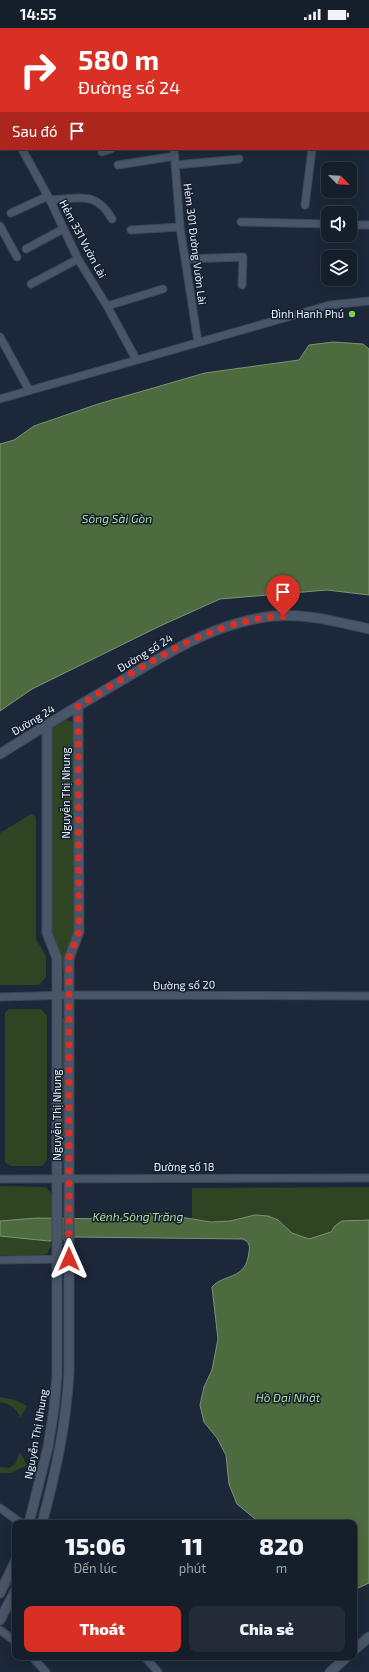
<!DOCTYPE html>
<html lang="vi">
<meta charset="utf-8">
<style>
body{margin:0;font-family:"Exo 2",sans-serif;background:#222b37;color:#f1f3f6;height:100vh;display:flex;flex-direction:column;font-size:15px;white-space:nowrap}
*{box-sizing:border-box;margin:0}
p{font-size:13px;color:#9da2a9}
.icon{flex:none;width:22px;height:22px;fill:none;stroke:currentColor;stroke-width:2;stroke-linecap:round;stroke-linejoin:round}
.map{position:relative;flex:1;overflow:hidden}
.sheet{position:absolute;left:12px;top:1492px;width:345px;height:140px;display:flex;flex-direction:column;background:#151e2b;border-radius:8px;box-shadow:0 2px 10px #0003,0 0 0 1px #343c47}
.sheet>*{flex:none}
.banner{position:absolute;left:0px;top:0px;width:369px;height:122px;box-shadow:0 2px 10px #0003,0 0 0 1px #343c47;background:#d93025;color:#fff;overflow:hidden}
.needle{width:26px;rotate:114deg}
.buttons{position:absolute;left:321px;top:134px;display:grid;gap:8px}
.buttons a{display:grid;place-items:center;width:36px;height:36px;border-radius:8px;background:#151e2b;box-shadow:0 2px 10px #0003,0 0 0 1px #343c47;font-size:20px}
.pin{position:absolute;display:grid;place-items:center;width:34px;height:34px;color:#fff;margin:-41px -17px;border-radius:50% 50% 50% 0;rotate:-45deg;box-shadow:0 0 4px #0007}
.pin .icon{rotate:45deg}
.me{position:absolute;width:44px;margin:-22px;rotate:0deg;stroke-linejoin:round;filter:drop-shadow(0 0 3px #0008)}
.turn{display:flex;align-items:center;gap:14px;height:84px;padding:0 12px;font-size:18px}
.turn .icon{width:52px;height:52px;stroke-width:2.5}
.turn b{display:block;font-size:28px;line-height:34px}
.then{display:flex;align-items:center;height:38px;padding:0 12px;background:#0003;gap:8px;font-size:15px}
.eta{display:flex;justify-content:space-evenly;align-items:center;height:68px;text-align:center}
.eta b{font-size:24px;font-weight:800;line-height:28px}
.action{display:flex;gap:8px;margin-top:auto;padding:8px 12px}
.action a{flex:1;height:46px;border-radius:8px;background:#d93025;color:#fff;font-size:16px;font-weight:800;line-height:46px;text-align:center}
.action a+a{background:#222b37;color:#f1f3f6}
.status{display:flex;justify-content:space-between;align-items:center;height:28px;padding:0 20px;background:#151e2b;direction:ltr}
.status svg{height:11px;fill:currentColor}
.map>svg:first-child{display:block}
</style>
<div class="status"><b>14:55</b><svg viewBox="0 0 49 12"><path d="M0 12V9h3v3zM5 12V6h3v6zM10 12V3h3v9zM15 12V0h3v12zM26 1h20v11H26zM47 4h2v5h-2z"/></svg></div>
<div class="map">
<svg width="369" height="1644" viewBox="0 0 369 1644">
<rect width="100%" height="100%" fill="#1c2839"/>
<path fill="#2e4423" d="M 65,692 L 71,693 L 74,697 L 75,903 L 65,925 L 64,942 L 63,944 L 61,927 L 51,906 L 50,704 L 53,699 Z
M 31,786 L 36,789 L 36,911 L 46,928 L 46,949 L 39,957 L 0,957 L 0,805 Z
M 9,981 L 41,981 L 47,988 L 47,1132 L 42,1138 L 10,1138 L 5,1134 L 5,985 Z
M 61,990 L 64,990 L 64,1129 L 61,1129 Z
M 0,1158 L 45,1159 L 53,1167 L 51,1218 L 47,1226 L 40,1227 L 0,1227 Z
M 369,1159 L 369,1192 L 342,1193 L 335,1198 L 331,1204 L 309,1211 L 292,1205 L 284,1197 L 268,1188 L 255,1187 L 221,1194 L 192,1191 L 192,1160 Z
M 0,1369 L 15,1372 L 27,1378 L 20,1390 C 17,1380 10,1376 0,1374 Z
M 20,1424 L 27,1437 L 11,1445 L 0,1445 L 0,1439 L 9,1440 L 15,1436 Z"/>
<path fill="#4e6b3f" stroke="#7c9378" d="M 333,314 L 363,316 L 369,321 L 369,567 L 327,562 L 220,571 L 160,598 L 32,661 L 0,683 L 0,416 L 14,412 L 34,398 L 98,376 L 205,345 L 299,332 L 309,317 Z
M 155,1185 L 211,1194 L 230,1193 L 255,1187 L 268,1188 L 278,1192 L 292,1205 L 309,1211 L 331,1204 L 335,1198 L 342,1193 L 369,1192 L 369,1555 L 354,1562 L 354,1495 L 260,1495 L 237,1476 L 229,1456 L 226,1427 L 217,1410 L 204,1394 L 200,1377 L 204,1359 L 212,1342 L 218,1311 L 212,1259 C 224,1245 246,1253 249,1224 C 250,1217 249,1214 243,1211 L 76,1209 L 49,1213 L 0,1208 L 0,1193 L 36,1190 L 117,1191 Z"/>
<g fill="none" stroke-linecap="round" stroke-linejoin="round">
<defs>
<path id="minor" d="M 75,0 L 76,1
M 150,0 L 150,1
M 275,0 L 275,1
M 22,121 L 50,172 L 78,231 L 107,278 L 136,331
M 174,121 L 180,199 L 198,314
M 102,124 L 111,121
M 118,137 L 175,128
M 175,137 L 239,131
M 50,172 C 79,171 96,162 112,191
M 305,177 L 312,121
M 11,185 L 48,168
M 241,194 L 328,196
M 350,197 L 369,197
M 0,198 L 17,229
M 131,202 L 180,199
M 26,221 L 63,201
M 185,231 L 243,229 L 242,257
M 31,256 L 78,231
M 107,278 L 163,261
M 0,309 L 29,362
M 0,371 L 330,277 L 369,273
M 0,969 L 70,967 L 369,968
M 0,1151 L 369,1150
M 0,1232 L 69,1231
M 0,1480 L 21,1495
M 0,1602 L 15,1613
M 32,1629 L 46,1644
M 145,1629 L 158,1644"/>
<path id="tertiary" d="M 0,726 C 40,701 79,677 119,654 C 168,625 216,594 274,588 C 305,585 338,594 369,601
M 29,1495 L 48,1419 L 54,1381 L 57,1348 L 57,930 L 47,905 L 47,697
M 42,1495 C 56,1443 66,1398 69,1344 L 69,930 L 79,904 L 78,678
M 0,1565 L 15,1534
M 0,1592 L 15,1563
M 354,1622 L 369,1609
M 330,1644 L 347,1629"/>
<path id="secondary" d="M 368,35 L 369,35
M 0,82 L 1,82"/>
</defs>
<use href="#minor" stroke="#3c4654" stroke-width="9"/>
<use href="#tertiary" stroke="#3c4654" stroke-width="11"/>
<use href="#secondary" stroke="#3c4654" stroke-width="12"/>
<use href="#minor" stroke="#495669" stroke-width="7"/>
<use href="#tertiary" stroke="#495669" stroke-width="9"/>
<use href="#secondary" stroke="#556e92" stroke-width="10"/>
</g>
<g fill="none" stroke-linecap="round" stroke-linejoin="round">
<path stroke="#d93025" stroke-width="7" stroke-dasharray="0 12.6" d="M 69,1231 L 69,930 L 79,904 L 78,678 C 142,640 206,592 283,588"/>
</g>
<circle fill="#80d051" stroke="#131e2e" stroke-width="1.5" cx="352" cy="286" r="4"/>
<g text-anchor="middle" stroke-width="3" stroke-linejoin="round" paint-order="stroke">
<g font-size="11" fill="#e8f0fc" stroke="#131e2e">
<text transform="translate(83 211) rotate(62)" y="4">Hẻm 331 Vườn Lài</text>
<text transform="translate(195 216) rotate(83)" y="4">Hẻm 301 Đường Vườn Lài</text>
<text transform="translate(145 625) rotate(-31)" y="4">Đường số 24</text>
<text transform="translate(33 692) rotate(-31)" y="4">Đường 24</text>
<text transform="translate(66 765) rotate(-90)" y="4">Nguyễn Thị Nhung</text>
<text transform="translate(184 957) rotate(-1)" y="4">Đường số 20</text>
<text transform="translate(57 1087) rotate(-90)" y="4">Nguyễn Thị Nhung</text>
<text x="184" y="1143">Đường số 18</text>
<text transform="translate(36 1406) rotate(-80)" y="4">Nguyễn Thị Nhung</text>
</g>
<g font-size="11" fill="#e8f0fc" stroke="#131e2e" text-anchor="end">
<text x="344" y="290">Đình Hanh Phú</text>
</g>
<g font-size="12" font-style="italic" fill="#addb97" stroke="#131e2e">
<text x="117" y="495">Sông Sài Gòn</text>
<text x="138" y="1193">Kênh Sông Trăng</text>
<text x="288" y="1374">Hồ Đại Nhật</text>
</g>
</g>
</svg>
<div class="buttons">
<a><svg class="needle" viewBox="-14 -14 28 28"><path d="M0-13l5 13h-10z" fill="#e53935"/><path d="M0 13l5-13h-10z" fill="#9da2a9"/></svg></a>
<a><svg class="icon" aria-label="sound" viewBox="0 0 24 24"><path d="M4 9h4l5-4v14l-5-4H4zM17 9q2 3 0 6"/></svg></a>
<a><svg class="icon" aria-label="layers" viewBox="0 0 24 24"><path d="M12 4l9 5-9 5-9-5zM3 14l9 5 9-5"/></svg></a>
</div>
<div class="pin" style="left:283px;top:588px;background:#d93025"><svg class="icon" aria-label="arrive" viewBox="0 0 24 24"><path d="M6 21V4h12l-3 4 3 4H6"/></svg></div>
<svg class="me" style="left:69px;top:1231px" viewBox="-20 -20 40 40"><path d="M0-17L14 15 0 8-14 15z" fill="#d93025" stroke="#fff" stroke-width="4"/></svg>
<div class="banner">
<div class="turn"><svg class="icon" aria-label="right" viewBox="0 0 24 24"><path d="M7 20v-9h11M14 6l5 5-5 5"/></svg><div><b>580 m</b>Đường số 24</div></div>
<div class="then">Sau đó<svg class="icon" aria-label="arrive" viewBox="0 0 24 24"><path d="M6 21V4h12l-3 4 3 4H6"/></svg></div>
</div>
<section class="sheet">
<div class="eta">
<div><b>15:06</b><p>Đến lúc</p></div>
<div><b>11</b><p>phút</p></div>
<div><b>820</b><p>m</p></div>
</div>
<div class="action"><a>Thoát</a><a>Chia sẻ</a></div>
</section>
</div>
